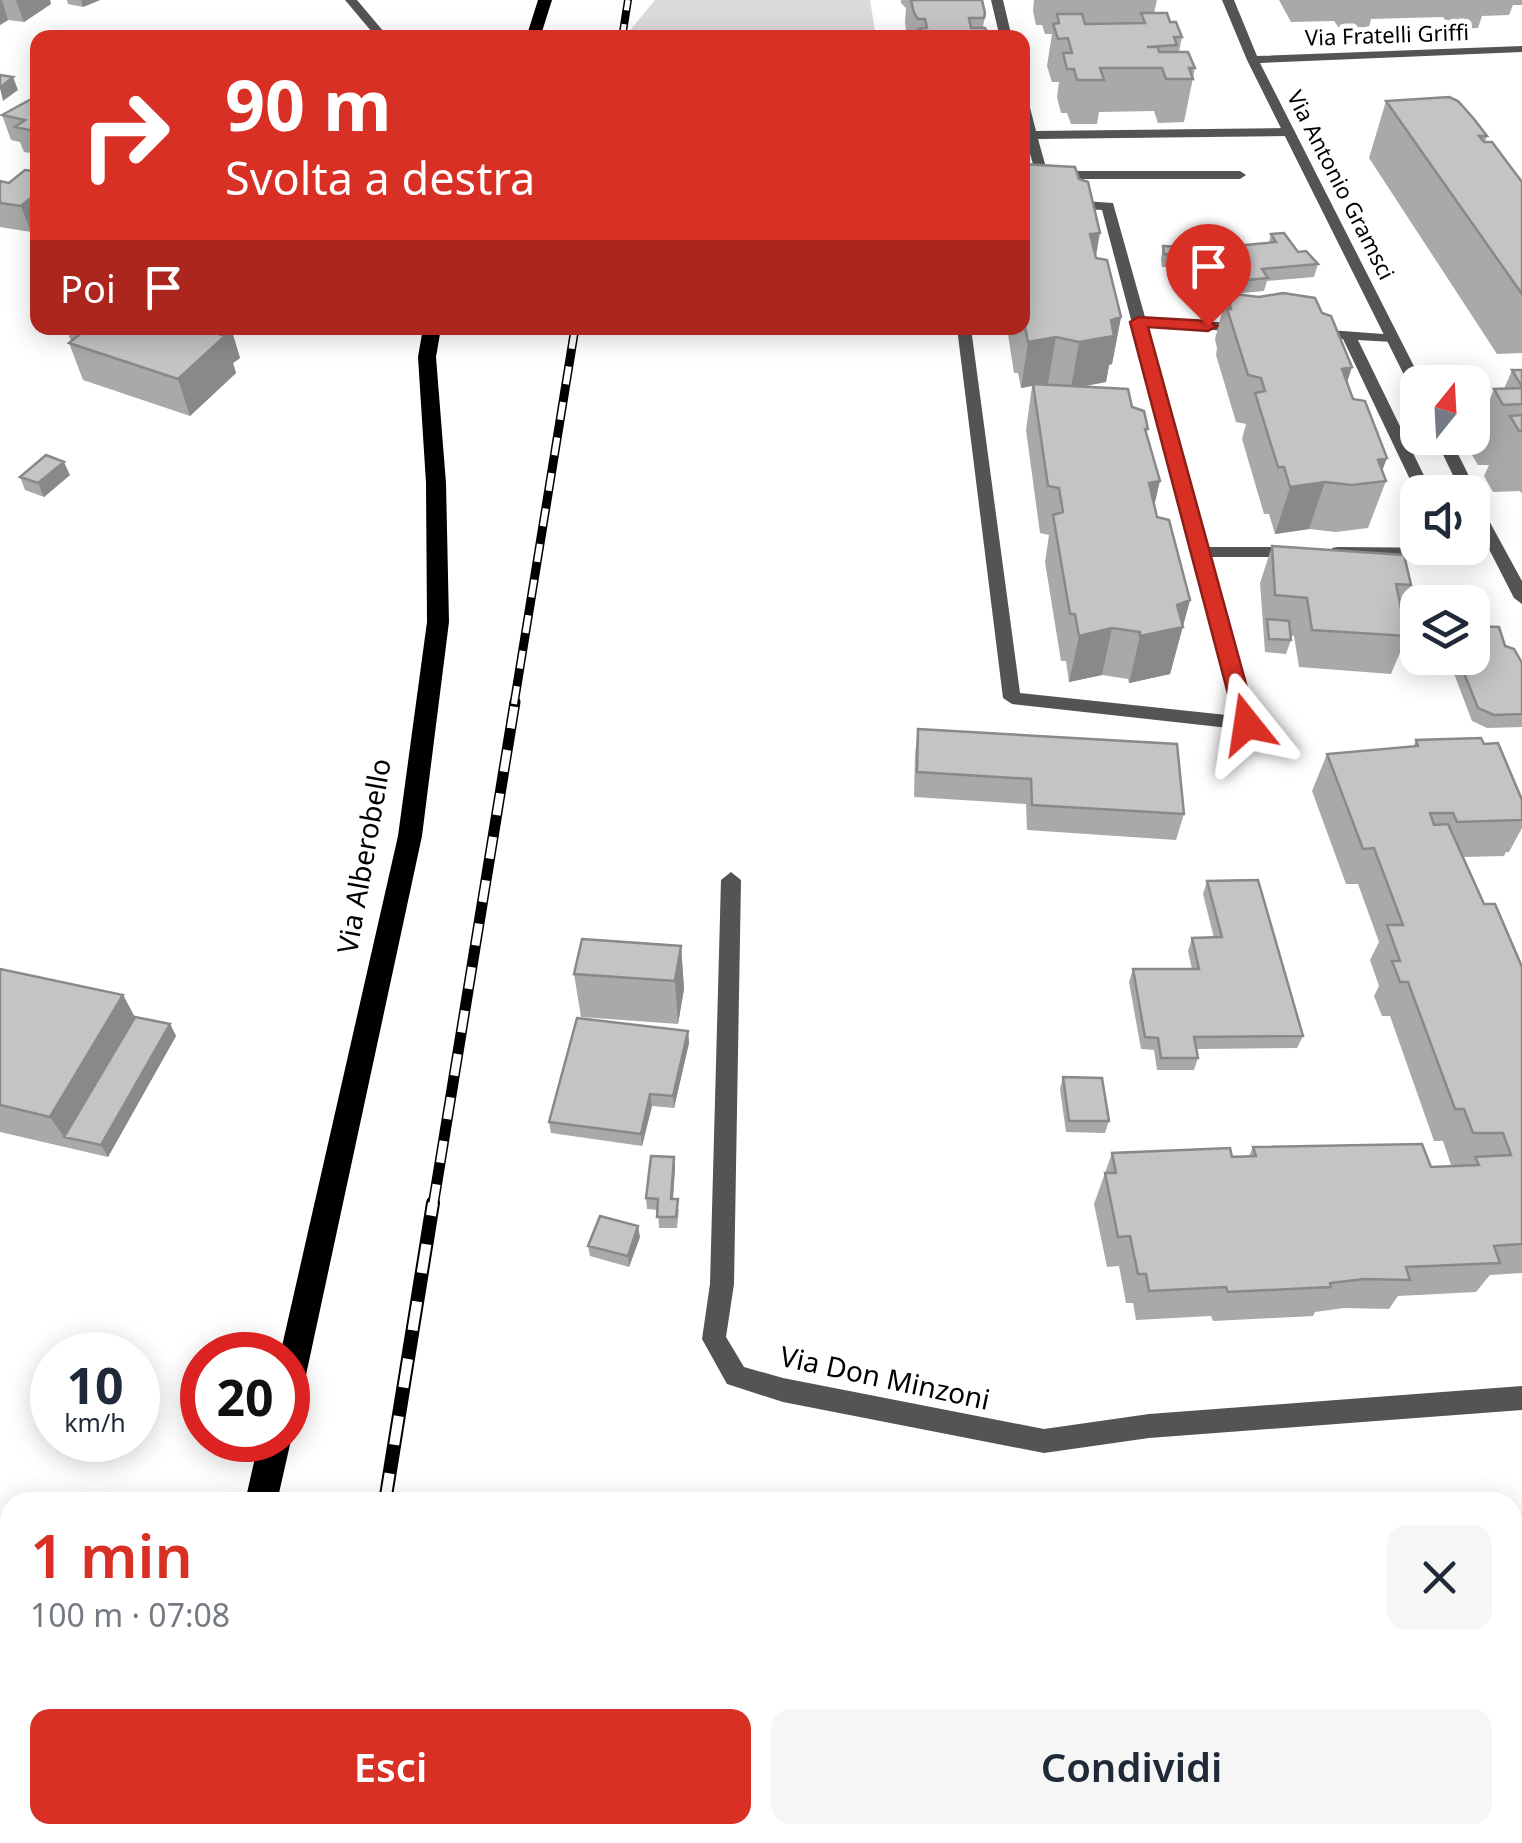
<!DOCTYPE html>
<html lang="it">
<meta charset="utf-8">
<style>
body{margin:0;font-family:"Noto Sans",sans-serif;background:#f6f6f7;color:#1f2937;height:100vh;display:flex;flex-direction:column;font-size:38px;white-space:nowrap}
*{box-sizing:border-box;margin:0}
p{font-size:32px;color:#747a83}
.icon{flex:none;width:55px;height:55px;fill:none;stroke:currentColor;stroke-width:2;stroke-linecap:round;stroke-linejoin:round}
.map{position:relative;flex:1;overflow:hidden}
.side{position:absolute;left:0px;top:1492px;width:1522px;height:352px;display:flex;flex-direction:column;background:#fff;border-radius:30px 30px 0 0;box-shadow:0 5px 25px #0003}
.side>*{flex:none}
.guide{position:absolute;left:30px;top:30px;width:1000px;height:305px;border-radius:20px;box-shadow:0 5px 25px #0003;background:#d93025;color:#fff;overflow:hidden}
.needle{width:65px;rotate:18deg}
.controls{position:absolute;left:1400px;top:365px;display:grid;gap:20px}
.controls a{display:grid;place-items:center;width:90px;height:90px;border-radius:20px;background:#fff;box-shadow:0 5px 25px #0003;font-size:50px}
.speed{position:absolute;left:30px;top:1332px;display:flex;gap:20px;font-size:50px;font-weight:700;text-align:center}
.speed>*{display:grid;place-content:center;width:130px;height:130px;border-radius:50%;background:#fff;box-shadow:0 5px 25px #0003;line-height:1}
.speed small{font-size:25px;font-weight:400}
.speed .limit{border:15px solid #d22;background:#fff;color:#111}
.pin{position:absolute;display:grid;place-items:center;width:85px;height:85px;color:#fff;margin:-102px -42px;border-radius:50% 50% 50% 0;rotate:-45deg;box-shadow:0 0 10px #0007}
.pin .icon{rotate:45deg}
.me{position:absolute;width:110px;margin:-55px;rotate:345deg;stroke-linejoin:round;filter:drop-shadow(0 0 8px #0008)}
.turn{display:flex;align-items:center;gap:35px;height:210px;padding:0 30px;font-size:45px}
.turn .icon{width:130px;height:130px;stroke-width:2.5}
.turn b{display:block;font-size:70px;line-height:85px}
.then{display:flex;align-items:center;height:95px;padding:0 30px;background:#0003;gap:20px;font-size:38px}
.round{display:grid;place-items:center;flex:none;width:105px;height:105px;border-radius:20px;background:#f6f6f7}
.overview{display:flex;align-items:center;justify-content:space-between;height:170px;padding:0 30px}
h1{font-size:60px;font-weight:600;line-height:75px;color:#d93025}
.primary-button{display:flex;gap:20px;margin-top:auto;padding:20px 30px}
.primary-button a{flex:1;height:115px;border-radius:20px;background:#d93025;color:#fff;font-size:40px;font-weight:600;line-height:115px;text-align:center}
.primary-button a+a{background:#f6f6f7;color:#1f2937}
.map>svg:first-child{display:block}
</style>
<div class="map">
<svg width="1522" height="1843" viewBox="0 0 1522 1843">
<rect width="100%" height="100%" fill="#fff"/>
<path fill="#dbdbdb" d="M 655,0 L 870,0 L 876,37 L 630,37 L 631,29 Z"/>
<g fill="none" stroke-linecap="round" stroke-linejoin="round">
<path fill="#545454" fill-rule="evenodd" d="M 991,0 L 1003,0 L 1012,38 L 1000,38 Z
M 1022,97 L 1028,100 L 1036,131 L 1289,128 L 1295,132 L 1289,136 L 1038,139 L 1047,171 L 1240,171 L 1246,175 L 1240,179 L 1042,179 L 1036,175 L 1022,125 Z
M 1022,197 L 1113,203 L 1145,317 L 1246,324 L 1253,328 L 1246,332 L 1147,326 L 1208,547 L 1294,547 L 1302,552 L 1294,557 L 1210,557 L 1256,724 L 1253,729 L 1247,730 L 1012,704 L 1003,698 L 957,328 L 971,328 L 1020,693 L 1236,716 L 1102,210 L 1022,205 Z
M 1315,329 L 1397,335 L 1397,341 L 1392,342 L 1358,340 L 1432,492 L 1416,492 L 1343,339 L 1310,336 L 1310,330 Z
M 1338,547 L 1458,548 L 1460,552 L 1452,557 L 1332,556 L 1332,548 Z"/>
<path fill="#545454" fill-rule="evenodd" d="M 345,0 L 357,0 L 389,38 L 377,38 Z
M 1222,0 L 1234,0 L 1257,56 L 1522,46 L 1522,52 L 1260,63 L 1422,382 L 1418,382 L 1418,393 L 1411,389 L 1247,60 Z
M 1435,438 L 1450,438 L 1477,492 L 1475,495 L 1522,581 L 1522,604 L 1514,598 L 1472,516 L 1472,492 L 1461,492 Z
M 731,872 L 741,880 L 734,1284 L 726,1337 L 744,1367 L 783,1378 L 1044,1429 L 1149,1414 L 1522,1386 L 1522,1410 L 1149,1438 L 1044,1453 L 783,1402 L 727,1384 L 702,1339 L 710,1284 L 721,880 Z"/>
<path fill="#000" fill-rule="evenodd" d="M 538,0 L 552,0 L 540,38 L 526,38 Z
M 423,328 L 441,328 L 436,357 L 446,483 L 449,622 L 422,836 L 303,1389 L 299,1400 L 288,1404 L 288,1355 L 280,1355 L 398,836 L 427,622 L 426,483 L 418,357 Z
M 288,1432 L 291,1440 L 277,1502 L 245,1502 L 259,1440 L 288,1440 Z
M 167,1835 L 203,1835 L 201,1843 L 165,1843 Z"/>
<defs>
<path id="rail-far3" d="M 622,38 L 628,0"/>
<path id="rail-far2" d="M 514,704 L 575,328"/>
<path id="rail-far1" d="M 433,1206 L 515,702"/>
<path id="rail" d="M 385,1502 L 433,1203
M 330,1843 L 331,1835"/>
</defs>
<use href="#rail-far3" stroke="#000" stroke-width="8"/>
<use href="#rail-far2" stroke="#000" stroke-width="9"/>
<use href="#rail-far1" stroke="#000" stroke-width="11"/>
<use href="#rail" stroke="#000" stroke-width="14"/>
<use href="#rail-far3" stroke="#fff" stroke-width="5" stroke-dasharray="14" stroke-linecap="butt"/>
<use href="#rail-far2" stroke="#fff" stroke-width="6" stroke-dasharray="18" stroke-linecap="butt"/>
<use href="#rail-far1" stroke="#fff" stroke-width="8" stroke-dasharray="22" stroke-linecap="butt"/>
<use href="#rail" stroke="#fff" stroke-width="10" stroke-dasharray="29" stroke-linecap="butt"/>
</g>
<path fill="#a9a9a9" d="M 0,0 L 50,0 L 51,4 L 24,22 L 8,20 L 0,25 Z
M 67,0 L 100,0 L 83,7 L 68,4 Z
M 901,0 L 982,0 L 985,13 L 983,28 L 990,38 L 907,38 L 905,22 L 906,8 L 901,3 Z
M 1034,0 L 1157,0 L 1154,13 L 1170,22 L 1182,37 L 1179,52 L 1195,68 L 1184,122 L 1158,123 L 1154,111 L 1099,112 L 1097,124 L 1071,124 L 1067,113 L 1061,113 L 1057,97 L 1059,82 L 1052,82 L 1047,66 L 1052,34 L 1045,34 L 1042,25 L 1036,25 L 1033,11 Z
M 1279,0 L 1522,0 L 1522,5 L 1513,5 L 1509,15 L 1482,16 L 1478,28 L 1452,29 L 1443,17 L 1371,19 L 1368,31 L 1342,32 L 1334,21 L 1291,22 Z
M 38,98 L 38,154 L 24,152 L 20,142 L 11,140 L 2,115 Z
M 1386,101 L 1487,136 L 1485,142 L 1522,182 L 1522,353 L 1497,354 L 1369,158 Z
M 38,172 L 38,226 L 31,232 L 0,227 L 0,181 L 9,183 Z
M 1271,234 L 1318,264 L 1314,277 L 1267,281 L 1264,291 L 1233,294 L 1211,261 L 1214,248 L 1269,242 Z
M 1163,246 L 1191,255 L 1188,268 L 1162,267 L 1161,259 Z
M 1096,257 L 1121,317 L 1112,364 L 1109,365 L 1106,382 L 1082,387 L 1132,407 L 1148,429 L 1146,435 L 1154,505 L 1157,517 L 1190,600 L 1170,674 L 1129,683 L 1128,679 L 1102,675 L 1069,682 L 1066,661 L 1061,661 L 1045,562 L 1049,535 L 1040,533 L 1026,430 L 1032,386 L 1021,388 L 1018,373 L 1014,373 L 1007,328 L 1022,328 Z
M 1227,293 L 1347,383 L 1386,481 L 1368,528 L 1336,532 L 1309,529 L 1275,534 L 1269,514 L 1264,514 L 1242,439 L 1246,424 L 1236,422 L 1216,355 L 1217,348 L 1215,339 Z
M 66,328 L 231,328 L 240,358 L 233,363 L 236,373 L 190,416 L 83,380 L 69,343 L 71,341 Z
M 1512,370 L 1522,370 L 1522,494 L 1520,491 L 1493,492 L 1484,476 L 1489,465 L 1478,465 L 1469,450 L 1494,389 L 1504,389 Z
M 70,475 L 44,497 L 25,490 L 20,477 Z
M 1272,546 L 1411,585 L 1401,610 L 1407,636 L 1391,674 L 1299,667 L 1294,636 L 1290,635 L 1291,640 L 1286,654 L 1265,652 L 1260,583 Z
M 1418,633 L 1418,658 L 1472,658 L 1505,646 L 1522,663 L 1522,727 L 1487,728 L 1472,721 L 1453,671 L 1418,669 L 1411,658 L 1412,645 Z
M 918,729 L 1184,814 L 1176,840 L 1027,830 L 1026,804 L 914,797 L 915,754 Z
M 1416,740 L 1484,744 L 1522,800 L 1522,828 L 1509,852 L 1506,852 L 1504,856 L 1463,857 L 1484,904 L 1522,967 L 1522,1273 L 1490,1275 L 1476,1292 L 1398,1296 L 1389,1309 L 1344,1308 L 1315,1312 L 1313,1316 L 1213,1321 L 1211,1316 L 1136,1320 L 1133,1303 L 1126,1303 L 1119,1266 L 1107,1267 L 1094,1204 L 1112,1153 L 1249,1156 L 1253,1147 L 1431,1167 L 1470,1165 L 1451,1165 L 1443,1141 L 1434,1141 L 1390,1016 L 1382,1016 L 1374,996 L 1379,986 L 1370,960 L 1379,942 L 1358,884 L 1346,884 L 1312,791 L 1327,754 L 1413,747 Z
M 1207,881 L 1303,1036 L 1297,1048 L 1196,1049 L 1198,1058 L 1194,1070 L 1157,1070 L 1154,1050 L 1141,1049 L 1129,982 L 1133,969 L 1192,969 L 1188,951 L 1192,938 L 1214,938 L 1203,894 Z
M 681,946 L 684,989 L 678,1024 L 581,1017 L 574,974 Z
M 0,969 L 123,995 L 135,1017 L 170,1024 L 176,1036 L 108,1157 L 0,1132 Z
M 688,1031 L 689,1043 L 674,1108 L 652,1106 L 642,1146 L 551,1133 L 549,1122 Z
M 1063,1077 L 1109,1121 L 1105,1133 L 1066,1132 L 1060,1089 Z
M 674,1157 L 675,1168 L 673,1199 L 679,1210 L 677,1228 L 659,1228 L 658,1210 L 647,1209 L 646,1198 Z
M 640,1237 L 629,1267 L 590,1256 L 588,1246 Z"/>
<path fill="#898989" d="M 0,0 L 2,0 L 8,20 L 0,25 Z
M 16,0 L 50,0 L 51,4 L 24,22 Z
M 81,0 L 100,0 L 83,7 Z
M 13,77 L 18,90 L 3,101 L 0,88 Z
M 38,192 L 38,226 L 31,232 L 21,206 Z
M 1100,233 L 1092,279 L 1090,234 Z
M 1121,317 L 1112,364 L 1109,365 L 1106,382 L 1071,388 L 1079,342 L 1111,320 Z
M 199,328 L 231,328 L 240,358 L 233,363 L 236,373 L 190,416 L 178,379 Z
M 1056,337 L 1048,383 L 1021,388 L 1028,342 Z
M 1352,367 L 1337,414 L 1342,369 Z
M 1387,458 L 1378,482 L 1378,460 Z
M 64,462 L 70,475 L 44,497 L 38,483 Z
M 1160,481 L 1149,528 L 1149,483 Z
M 1325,482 L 1309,529 L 1275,534 L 1290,487 Z
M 1190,600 L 1170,674 L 1129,683 L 1140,636 L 1177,605 Z
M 1112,628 L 1102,675 L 1069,682 L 1079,636 Z
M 681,946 L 684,989 L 678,1024 L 675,981 Z
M 123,995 L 141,1029 L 64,1137 L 50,1117 Z
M 170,1024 L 176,1036 L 108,1157 L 101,1145 Z
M 688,1031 L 689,1043 L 674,1108 L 673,1096 Z
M 650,1094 L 652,1106 L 642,1146 L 641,1134 Z
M 674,1157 L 675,1168 L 672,1210 L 671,1199 Z
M 638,1226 L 640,1237 L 629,1267 L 628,1256 Z"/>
<path fill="#c4c4c4" stroke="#898989" stroke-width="2.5" d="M 911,0 L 982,0 L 985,13 L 984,18 L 969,18 L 971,28 L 985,28 L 990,38 L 918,38 L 918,29 L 927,28 L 925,19 L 918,19 L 914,13 Z
M 1141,13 L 1167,13 L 1170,22 L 1176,22 L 1182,37 L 1174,37 L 1177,45 L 1147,47 L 1158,47 L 1159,52 L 1188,52 L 1195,68 L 1189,68 L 1193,79 L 1166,79 L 1162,68 L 1100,68 L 1104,80 L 1077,80 L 1074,69 L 1067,69 L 1063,53 L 1072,53 L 1068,38 L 1058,39 L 1053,24 L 1059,23 L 1057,14 L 1082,14 L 1085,24 L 1145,23 Z
M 0,75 L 13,77 L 0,88 Z
M 35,97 L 38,98 L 38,132 L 15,127 L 25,120 L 2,115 Z
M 1449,97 L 1458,101 L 1474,119 L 1487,136 L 1479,136 L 1484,142 L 1492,142 L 1522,182 L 1522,294 L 1386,101 Z
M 1022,164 L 1075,167 L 1079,179 L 1088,182 L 1100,233 L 1090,234 L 1096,258 L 1107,260 L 1121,317 L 1111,320 L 1114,336 L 1079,342 L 1056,337 L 1028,342 L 1025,327 L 1022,327 Z
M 25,170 L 38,172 L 38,192 L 21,206 L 0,203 L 0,181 L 9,183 Z
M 1284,233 L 1298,252 L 1306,251 L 1318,264 L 1262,269 L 1268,278 L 1236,281 L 1214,248 L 1276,242 L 1271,234 Z
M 1163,246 L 1185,247 L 1191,255 L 1164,254 Z
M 1227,293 L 1259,297 L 1283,293 L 1315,298 L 1322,313 L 1331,316 L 1352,367 L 1342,369 L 1353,399 L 1365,401 L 1387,458 L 1378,460 L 1386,481 L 1352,485 L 1325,482 L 1290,487 L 1284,467 L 1278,467 L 1255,393 L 1265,391 L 1261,378 L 1248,375 L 1227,309 L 1231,309 Z
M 88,328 L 221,328 L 215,333 L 225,336 L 178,379 L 69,343 Z
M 1512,370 L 1522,370 L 1522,387 Z
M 1033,384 L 1128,389 L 1132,407 L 1144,411 L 1148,429 L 1145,429 L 1160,481 L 1149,483 L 1157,517 L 1169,520 L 1190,600 L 1177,605 L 1183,627 L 1140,636 L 1140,632 L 1112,628 L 1079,636 L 1075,614 L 1070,614 L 1053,515 L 1063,512 L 1059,488 L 1048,486 Z
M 1522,388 L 1522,404 L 1503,405 L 1494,389 Z
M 1522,415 L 1522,431 L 1519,431 L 1510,416 Z
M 46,455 L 64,462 L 38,483 L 20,477 Z
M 1272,546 L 1404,555 L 1411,585 L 1396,584 L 1407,636 L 1312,630 L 1307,598 L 1275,595 Z
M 1267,619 L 1289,621 L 1291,640 L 1269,639 Z
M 1472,626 L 1499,627 L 1505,646 L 1514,649 L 1522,663 L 1522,714 L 1494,715 L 1478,708 L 1458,658 L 1472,658 Z
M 918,729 L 1177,744 L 1184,814 L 1032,805 L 1031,779 L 917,772 Z
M 1481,738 L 1484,744 L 1498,743 L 1522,800 L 1522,820 L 1457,822 L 1453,813 L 1430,813 L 1434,825 L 1448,824 L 1484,904 L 1495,904 L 1522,967 L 1522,1244 L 1494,1246 L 1500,1263 L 1406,1267 L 1410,1280 L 1364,1279 L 1330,1283 L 1331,1287 L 1228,1292 L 1226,1287 L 1149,1291 L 1146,1274 L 1138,1274 L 1130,1236 L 1118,1237 L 1105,1173 L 1116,1173 L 1112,1153 L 1230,1148 L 1232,1157 L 1256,1156 L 1253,1147 L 1422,1144 L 1431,1167 L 1479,1165 L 1475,1157 L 1511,1155 L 1503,1133 L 1473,1133 L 1464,1109 L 1455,1109 L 1408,982 L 1400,982 L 1392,961 L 1400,961 L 1387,925 L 1403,925 L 1374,848 L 1363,849 L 1327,754 L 1418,746 L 1416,740 Z
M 1258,880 L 1303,1036 L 1194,1037 L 1198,1058 L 1161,1058 L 1158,1038 L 1145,1037 L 1133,969 L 1199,969 L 1192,938 L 1222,937 L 1207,881 Z
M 582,939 L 681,946 L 675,981 L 574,974 Z
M 0,969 L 123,995 L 50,1117 L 0,1105 Z
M 135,1017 L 170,1024 L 101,1145 L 64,1137 Z
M 577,1018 L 688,1031 L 673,1096 L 650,1094 L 641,1134 L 549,1122 Z
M 1063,1077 L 1102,1078 L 1109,1121 L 1069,1121 Z
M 651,1156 L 674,1157 L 671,1199 L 678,1199 L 676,1217 L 657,1217 L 658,1199 L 646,1198 Z
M 600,1216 L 638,1226 L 628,1256 L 588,1246 Z"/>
<path fill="#d93025" stroke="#8d1f18" stroke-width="2.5" d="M 1138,317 L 1208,321 L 1217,326 L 1208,331 L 1148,327 L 1257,724 L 1247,731 L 1236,724 L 1130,322 Z"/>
<g text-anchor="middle" stroke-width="10" stroke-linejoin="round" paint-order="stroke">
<g font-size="22" fill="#000" stroke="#fff">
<text transform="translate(1387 35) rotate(-2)" y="8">Via Fratelli Griffi</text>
<text transform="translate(1341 185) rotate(63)" y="8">Via Antonio Gramsci</text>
</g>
<g font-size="28" fill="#000" stroke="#fff">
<text transform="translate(364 856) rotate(-80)" y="10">Via Alberobello</text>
<text transform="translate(885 1378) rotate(12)" y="10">Via Don Minzoni</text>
</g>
</g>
</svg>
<div class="controls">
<a><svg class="needle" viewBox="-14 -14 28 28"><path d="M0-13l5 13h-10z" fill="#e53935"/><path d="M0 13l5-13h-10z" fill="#747a83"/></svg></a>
<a><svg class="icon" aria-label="sound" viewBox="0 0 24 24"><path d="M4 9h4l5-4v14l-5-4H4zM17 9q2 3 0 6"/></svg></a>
<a><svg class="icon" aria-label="layers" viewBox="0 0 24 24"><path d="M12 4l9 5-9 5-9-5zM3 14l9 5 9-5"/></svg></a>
</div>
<div class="speed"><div>10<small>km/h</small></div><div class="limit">20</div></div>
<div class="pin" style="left:1208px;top:326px;background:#d93025"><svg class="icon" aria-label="arrive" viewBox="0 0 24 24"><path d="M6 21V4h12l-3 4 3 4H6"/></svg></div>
<svg class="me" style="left:1247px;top:724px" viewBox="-20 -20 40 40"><path d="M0-17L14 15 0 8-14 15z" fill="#d93025" stroke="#fff" stroke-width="4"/></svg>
<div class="guide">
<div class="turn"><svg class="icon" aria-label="right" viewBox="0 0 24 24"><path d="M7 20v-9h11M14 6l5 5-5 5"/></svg><div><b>90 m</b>Svolta a destra</div></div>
<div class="then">Poi<svg class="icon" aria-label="arrive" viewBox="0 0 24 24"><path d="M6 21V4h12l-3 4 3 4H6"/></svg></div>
</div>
<section class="side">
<div class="overview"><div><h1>1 min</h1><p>100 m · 07:08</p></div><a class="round"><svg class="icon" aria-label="close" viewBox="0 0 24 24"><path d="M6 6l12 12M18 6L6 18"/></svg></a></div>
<div class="primary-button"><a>Esci</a><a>Condividi</a></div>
</section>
</div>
